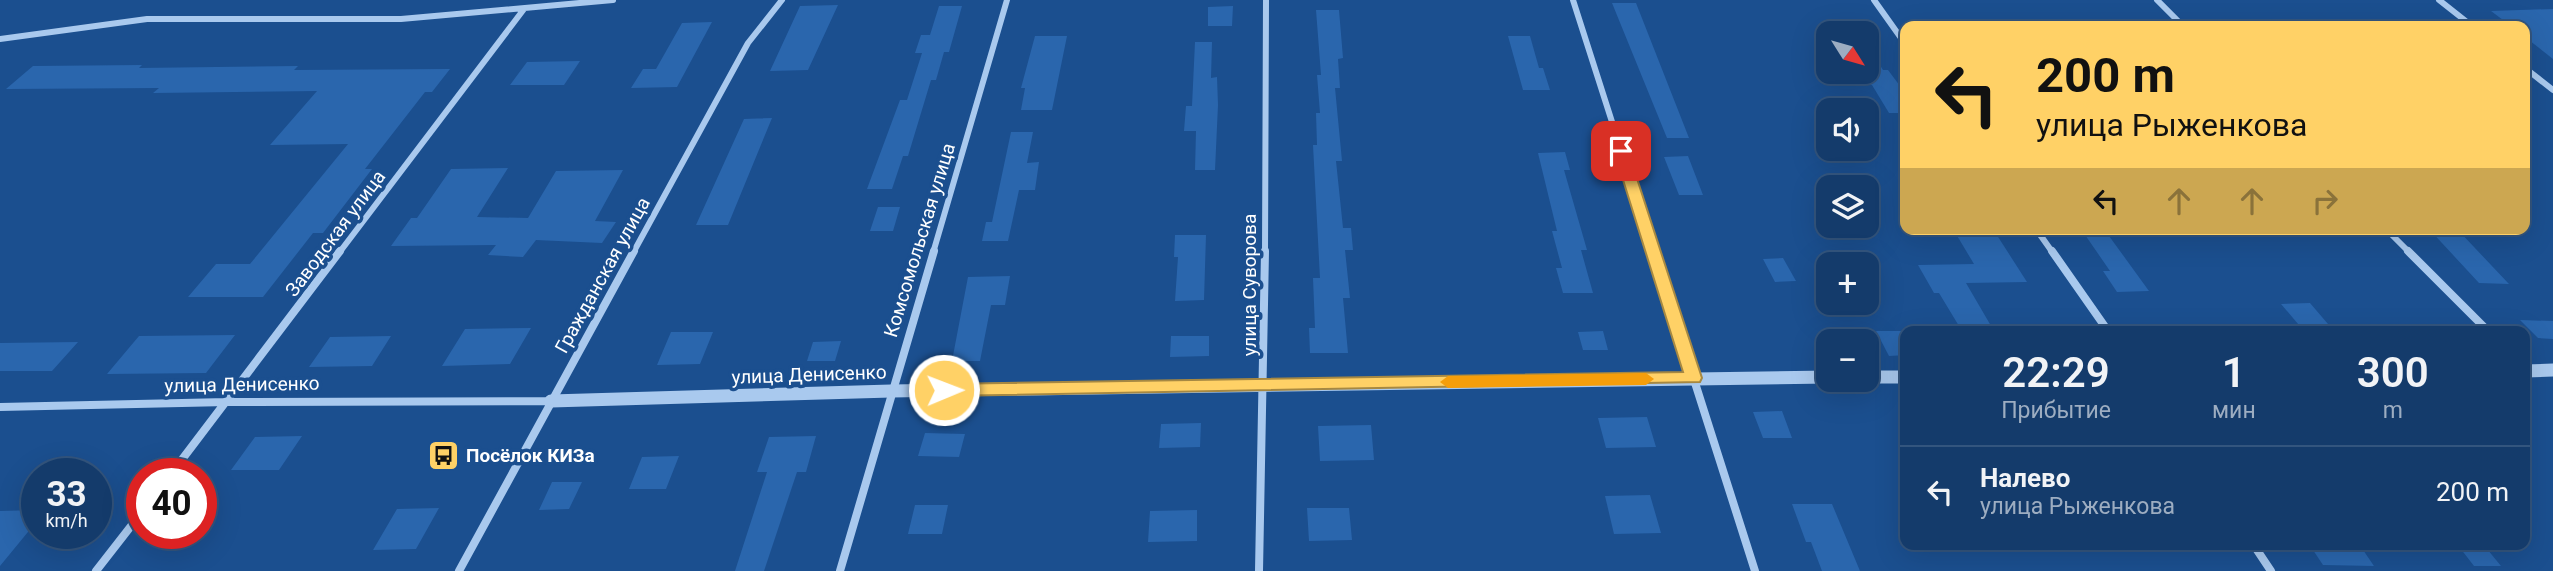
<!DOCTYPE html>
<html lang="ru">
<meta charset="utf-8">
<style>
body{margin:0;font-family:Roboto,sans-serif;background:#214673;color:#f1f3f6;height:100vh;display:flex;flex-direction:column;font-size:26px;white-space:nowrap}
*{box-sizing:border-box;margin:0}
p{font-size:23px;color:#9dadc1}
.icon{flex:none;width:38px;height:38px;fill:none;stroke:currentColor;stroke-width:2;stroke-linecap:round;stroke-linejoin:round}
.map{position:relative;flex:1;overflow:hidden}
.side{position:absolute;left:1900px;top:326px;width:630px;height:224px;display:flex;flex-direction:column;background:#143b6b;border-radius:14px;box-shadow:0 7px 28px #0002,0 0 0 2px #33557e}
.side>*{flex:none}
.top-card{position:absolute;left:1900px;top:21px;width:630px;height:214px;border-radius:14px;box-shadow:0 7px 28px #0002,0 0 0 2px #33557e;background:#ffd166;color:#111;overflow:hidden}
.needle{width:46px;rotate:127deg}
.tools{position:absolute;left:1816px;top:21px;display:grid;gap:14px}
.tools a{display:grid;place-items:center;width:63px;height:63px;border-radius:14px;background:#143b6b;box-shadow:0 7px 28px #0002,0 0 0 2px #33557e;font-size:35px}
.speed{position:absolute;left:21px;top:458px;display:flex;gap:14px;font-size:35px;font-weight:700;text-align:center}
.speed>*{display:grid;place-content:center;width:91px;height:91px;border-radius:50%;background:#143b6b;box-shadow:0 7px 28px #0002,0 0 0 2px #33557e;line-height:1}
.speed small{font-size:18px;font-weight:400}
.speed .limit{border:10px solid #d22;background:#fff;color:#111}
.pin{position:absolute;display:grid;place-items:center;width:60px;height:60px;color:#fff;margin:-30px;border-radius:14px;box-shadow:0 4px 10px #0006}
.me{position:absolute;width:77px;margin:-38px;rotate:89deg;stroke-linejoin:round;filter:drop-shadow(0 0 5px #0008)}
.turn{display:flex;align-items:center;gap:24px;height:147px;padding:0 21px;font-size:32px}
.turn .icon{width:91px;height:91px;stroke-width:2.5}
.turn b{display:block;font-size:49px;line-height:60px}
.lanes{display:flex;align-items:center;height:66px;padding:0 21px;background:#0003;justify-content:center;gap:35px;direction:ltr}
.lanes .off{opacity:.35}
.eta{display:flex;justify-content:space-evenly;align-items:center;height:119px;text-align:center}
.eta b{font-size:42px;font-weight:600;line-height:49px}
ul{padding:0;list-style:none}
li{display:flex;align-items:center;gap:21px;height:91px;padding:0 21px;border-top:2px solid #33557e}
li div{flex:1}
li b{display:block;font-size:26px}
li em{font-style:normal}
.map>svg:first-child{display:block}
</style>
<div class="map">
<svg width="2553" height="571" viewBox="0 0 2553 571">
<rect width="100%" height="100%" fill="#1b4f8f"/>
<path fill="#2a66ad" d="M 1612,3 L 1636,3 L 1689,138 L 1667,138 Z
M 838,5 L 808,70 L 770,71 L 800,6 Z
M 939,6 L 962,6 L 949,52 L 944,52 L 936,80 L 931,80 L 908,156 L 903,156 L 892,189 L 867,189 L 900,100 L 907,100 L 922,53 L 915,53 L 921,35 L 930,35 Z
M 1233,6 L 1232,26 L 1208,26 L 1208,7 Z
M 2553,9 L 2553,59 L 2525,37 L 2525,26 L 2511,26 L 2491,11 Z
M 1316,10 L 1339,10 L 1343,58 L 1338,59 L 1340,88 L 1335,88 L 1342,161 L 1336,161 L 1343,228 L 1351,228 L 1353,250 L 1345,250 L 1350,298 L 1343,298 L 1348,353 L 1310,353 L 1309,328 L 1315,328 L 1313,278 L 1320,278 L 1313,145 L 1317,145 L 1316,113 L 1320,113 L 1317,75 L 1321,75 Z
M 712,22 L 677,87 L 631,88 L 643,69 L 656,69 L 682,23 Z
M 1035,36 L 1067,36 L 1052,110 L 1021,110 L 1025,88 L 1021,88 Z
M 1508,36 L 1530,36 L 1539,68 L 1543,68 L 1550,90 L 1523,90 Z
M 1195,42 L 1212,42 L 1211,78 L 1217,77 L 1218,105 L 1215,170 L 1195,170 L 1196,131 L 1184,131 L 1186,106 L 1192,106 Z
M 1867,45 L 1883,70 L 1888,70 L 1906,94 L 1906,113 L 1889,113 L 1872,85 L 1867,85 L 1864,72 L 1867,72 Z
M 580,61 L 564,85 L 510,85 L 527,62 Z
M 142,65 L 139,68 L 298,66 L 294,70 L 450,69 L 432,92 L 425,92 L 365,169 L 372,169 L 323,233 L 313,233 L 263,297 L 188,297 L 216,264 L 250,264 L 348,144 L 270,145 L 317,91 L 153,93 L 159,88 L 6,89 L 33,66 Z
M 772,118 L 728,225 L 696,225 L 744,119 Z
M 1011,132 L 1033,132 L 1027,163 L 1039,162 L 1035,190 L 1019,190 L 1008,241 L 982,241 L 986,222 L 992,222 Z
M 1565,152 L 1570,170 L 1564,170 L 1587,250 L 1581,250 L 1593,293 L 1563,293 L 1556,268 L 1562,268 L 1552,231 L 1557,231 L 1538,153 Z
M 1688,156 L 1703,195 L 1679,195 L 1664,157 Z
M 508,168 L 477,217 L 528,218 L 556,171 L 623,170 L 595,221 L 616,222 L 602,243 L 536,240 L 523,257 L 488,255 L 496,245 L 391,246 L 411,218 L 417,218 L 451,169 Z
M 878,207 L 900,207 L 893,231 L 870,231 Z
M 1953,229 L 1993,229 L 2027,282 L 1966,283 L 1994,331 L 1962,331 L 1939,293 L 1934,293 L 1918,265 L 1974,264 Z
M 2081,229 L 2104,229 L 2149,291 L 2117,292 L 2103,271 L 2110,271 Z
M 2429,229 L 2457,229 L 2509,284 L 2479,283 Z
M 1175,235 L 1206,235 L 1204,300 L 1175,301 L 1178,257 L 1174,257 Z
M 1783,258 L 1796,281 L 1775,282 L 1763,259 Z
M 1010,276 L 1005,305 L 991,305 L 980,361 L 952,361 L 968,277 Z
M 2310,303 L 2334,331 L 2304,331 L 2281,304 Z
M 2520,320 L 2553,321 L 2553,339 L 2538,338 Z
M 531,328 L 510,364 L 442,366 L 465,329 Z
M 1603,331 L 1608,350 L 1583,350 L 1578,332 Z
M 1876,331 L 1906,331 L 1906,355 L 1889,356 Z
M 671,332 L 713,332 L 700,364 L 657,365 Z
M 235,335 L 206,373 L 107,374 L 139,336 Z
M 391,336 L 372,366 L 309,367 L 330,337 Z
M 1171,336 L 1209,336 L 1209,356 L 1170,357 Z
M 841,341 L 835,361 L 807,361 L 813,342 Z
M 78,342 L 52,371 L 0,371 L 0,343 Z
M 1782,411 L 1792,438 L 1763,438 L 1753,412 Z
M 1647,417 L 1656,447 L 1606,448 L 1598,418 Z
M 1201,423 L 1200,447 L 1159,448 L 1161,424 Z
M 1371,425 L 1374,460 L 1320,461 L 1318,426 Z
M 925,433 L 965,434 L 959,457 L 918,456 Z
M 302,436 L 279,470 L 231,470 L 255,437 Z
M 816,436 L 806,472 L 797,472 L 764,571 L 735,571 L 767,472 L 757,472 L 769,437 Z
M 679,456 L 666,489 L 629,489 L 642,457 Z
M 552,482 L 582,482 L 569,509 L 539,510 Z
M 1650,495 L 1661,533 L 1614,534 L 1605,496 Z
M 1792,504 L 1832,504 L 1860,571 L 1822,571 L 1811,542 L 1806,542 Z
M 915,505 L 948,505 L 942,534 L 908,534 Z
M 439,508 L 416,549 L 373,550 L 397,509 Z
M 1307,508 L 1349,508 L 1352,540 L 1309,541 Z
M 37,510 L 37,521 L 0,566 L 0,511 Z
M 1197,510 L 1197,541 L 1148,542 L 1150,511 Z
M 2309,544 L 2359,544 L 2374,566 L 2323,565 Z
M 2457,544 L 2483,544 L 2501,566 L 2474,566 Z"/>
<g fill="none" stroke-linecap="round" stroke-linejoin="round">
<path stroke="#a9c9ee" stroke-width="6" d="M 1573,0 L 1654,253
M 1874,0 L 1906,45
M 2157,0 L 2183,26
M 2439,0 L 2472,26
M 0,39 L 147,19 L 401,19 L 613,0
M 2525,68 L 2553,90
M 2036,229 L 2053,253
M 2386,229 L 2410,253
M 339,253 L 524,9
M 633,253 L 748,43 L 782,0
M 933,253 L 1007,0
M 1265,253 L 1266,0"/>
<path stroke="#a9c9ee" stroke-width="8" d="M 1653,251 L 1755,571
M 2052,251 L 2108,331
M 2408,251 L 2488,331
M 0,407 L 227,402 L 551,401
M 171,474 L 340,251
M 2253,544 L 2271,571
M 96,571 L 142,512
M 459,571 L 634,251
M 840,571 L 934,251
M 1259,571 L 1265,251"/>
<path stroke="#a9c9ee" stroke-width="13" d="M 2525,371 L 2553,370
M 1867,377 L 1906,377
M 551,401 L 891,391 L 1829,377"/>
</g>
<path fill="#ffd166" stroke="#a68842" stroke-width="2" d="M 1621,147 L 1628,151 L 1702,378 L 1700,382 L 944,396 L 935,390 L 944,384 L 1683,372 L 1614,151 Z"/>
<path fill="#f59e0b" d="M 1646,373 L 1654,379 L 1646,385 L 1448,388 L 1440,382 L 1448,376 Z"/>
<defs>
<symbol id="bus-square" viewBox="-11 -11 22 22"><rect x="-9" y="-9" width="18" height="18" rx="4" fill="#ffd166" stroke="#1b4f8f"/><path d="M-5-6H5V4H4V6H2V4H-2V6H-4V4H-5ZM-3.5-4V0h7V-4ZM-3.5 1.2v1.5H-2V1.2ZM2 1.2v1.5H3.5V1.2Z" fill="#111"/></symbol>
</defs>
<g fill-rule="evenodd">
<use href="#bus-square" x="426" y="438" width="35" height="35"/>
</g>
<g text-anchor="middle" stroke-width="7" stroke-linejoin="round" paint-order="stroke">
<g font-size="19" fill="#fff" stroke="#1b4f8f">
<text transform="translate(335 233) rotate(-53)" y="7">Заводская улица</text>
<text transform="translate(919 240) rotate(-73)" y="7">Комсомольская улица</text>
<text transform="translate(602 275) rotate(-61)" y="7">Гражданская улица</text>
<text transform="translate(1249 285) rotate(-90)" y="7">улица Суворова</text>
<text transform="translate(809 374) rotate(-2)" y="7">улица Денисенко</text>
<text transform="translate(242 384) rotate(-1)" y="7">улица Денисенко</text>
</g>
<g font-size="19" font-weight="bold" fill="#fff" stroke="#1b4f8f" text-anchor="start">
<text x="466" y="462">Посёлок КИЗа</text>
</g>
</g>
</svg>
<div class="tools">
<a><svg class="needle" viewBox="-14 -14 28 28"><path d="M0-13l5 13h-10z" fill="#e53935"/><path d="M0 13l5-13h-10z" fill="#9dadc1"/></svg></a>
<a><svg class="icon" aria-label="sound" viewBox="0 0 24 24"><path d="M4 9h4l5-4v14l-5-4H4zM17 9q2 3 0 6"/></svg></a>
<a><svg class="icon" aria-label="layers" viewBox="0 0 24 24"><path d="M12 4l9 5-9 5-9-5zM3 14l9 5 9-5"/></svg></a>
<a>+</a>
<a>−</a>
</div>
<div class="speed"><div>33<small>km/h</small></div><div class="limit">40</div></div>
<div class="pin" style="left:1621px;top:151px;background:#d93025"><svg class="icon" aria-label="arrive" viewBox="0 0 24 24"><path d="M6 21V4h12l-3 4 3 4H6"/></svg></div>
<svg class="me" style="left:944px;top:390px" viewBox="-20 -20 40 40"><circle r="17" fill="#ffd166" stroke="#fff" stroke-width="3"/><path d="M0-11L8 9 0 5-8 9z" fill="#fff"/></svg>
<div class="top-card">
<div class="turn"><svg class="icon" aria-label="left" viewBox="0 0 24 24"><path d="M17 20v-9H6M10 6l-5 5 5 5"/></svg><div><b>200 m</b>улица Рыженкова</div></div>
<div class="lanes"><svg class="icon" aria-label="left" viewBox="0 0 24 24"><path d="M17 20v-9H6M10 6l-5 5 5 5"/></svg><svg class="icon off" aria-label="ahead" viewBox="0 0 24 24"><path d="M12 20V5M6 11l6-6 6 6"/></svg><svg class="icon off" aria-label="ahead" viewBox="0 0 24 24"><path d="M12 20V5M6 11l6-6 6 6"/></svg><svg class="icon off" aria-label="right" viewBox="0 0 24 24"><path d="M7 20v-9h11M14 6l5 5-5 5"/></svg></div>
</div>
<section class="side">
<div class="eta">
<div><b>22:29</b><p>Прибытие</p></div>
<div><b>1</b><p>мин</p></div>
<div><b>300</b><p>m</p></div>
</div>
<ul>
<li><svg class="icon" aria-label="left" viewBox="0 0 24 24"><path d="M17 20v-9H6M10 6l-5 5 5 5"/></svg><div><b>Налево</b><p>улица Рыженкова</p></div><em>200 m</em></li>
</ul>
</section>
</div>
